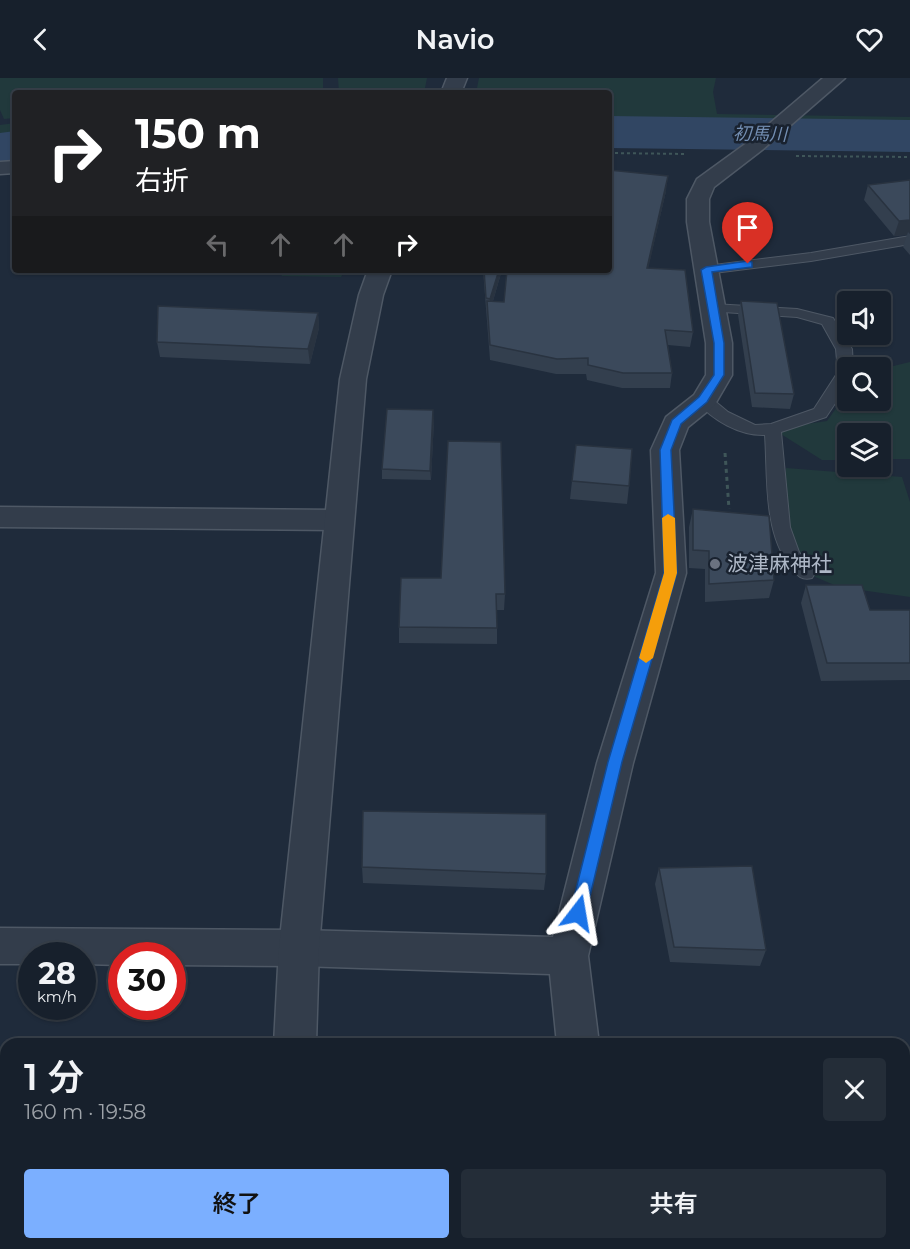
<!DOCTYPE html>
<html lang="ja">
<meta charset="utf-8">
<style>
body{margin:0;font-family:Montserrat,"Noto Sans JP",sans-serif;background:#242d38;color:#f1f3f6;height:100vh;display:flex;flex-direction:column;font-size:22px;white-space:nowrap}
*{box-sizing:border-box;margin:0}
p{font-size:20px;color:#9ea3a9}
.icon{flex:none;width:33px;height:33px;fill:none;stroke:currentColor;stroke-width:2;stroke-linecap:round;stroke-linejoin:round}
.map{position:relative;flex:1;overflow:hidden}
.details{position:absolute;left:0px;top:960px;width:910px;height:212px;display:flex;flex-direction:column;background:#17202c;border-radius:18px 18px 0 0;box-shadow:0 2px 4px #0004,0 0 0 2px #363e48}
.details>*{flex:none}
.banner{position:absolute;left:12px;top:12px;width:600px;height:183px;border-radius:6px;box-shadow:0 2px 4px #0004,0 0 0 2px #363e48;background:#202124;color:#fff;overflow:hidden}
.buttons{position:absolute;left:837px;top:213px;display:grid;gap:12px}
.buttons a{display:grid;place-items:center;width:54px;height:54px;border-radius:6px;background:#17202c;box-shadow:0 2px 4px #0004,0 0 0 2px #363e48;font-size:30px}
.speed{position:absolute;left:18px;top:864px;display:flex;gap:12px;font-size:30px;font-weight:700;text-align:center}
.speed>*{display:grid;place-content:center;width:78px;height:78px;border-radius:50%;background:#17202c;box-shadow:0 2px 4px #0004,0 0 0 2px #363e48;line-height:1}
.speed small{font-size:15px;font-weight:400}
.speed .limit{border:9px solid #d22;background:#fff;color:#111}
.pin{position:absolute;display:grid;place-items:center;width:51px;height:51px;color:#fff;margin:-62px -26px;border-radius:50% 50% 50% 0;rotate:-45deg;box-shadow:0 0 6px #0007}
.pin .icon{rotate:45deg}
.me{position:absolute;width:66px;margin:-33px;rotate:14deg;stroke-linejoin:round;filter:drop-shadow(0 0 4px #0008)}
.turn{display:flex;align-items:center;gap:21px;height:126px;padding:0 24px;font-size:27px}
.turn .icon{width:78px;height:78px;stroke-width:2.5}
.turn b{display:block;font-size:42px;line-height:51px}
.lanes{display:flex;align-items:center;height:57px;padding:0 24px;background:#0003;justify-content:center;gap:30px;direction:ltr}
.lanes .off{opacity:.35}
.round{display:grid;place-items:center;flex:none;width:63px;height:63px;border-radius:6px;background:#242d38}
.head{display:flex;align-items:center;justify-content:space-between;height:102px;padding:0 24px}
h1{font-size:36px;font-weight:600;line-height:45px}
.button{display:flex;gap:12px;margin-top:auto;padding:12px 24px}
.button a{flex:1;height:69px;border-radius:6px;background:#7bafff;color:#111;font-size:24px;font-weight:600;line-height:69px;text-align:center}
.button a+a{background:#242d38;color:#f1f3f6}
header{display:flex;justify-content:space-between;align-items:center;height:78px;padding:0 24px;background:#17202c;font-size:27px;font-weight:600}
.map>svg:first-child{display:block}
</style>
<header><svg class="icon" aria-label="back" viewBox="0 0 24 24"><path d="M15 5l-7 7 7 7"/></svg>Navio<svg class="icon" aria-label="heart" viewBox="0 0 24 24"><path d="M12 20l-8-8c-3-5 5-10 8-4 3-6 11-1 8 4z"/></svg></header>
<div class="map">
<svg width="910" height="1171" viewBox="0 0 910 1171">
<rect width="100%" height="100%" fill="#1f2b3b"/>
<path fill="#21393c" d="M 0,0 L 323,0 L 323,15 L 15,15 L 15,40 L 4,41 L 0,32 Z
M 338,0 L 427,0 L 424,15 L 339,15 Z
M 479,0 L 716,0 L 713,14 L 717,36 L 910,39 L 910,74 L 609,69 L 609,15 L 476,15 Z
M 15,45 L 15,87 L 0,89 L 0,47 Z
M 278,192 L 345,192 L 341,199 L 282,198 Z
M 910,284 L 910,381 L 881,381 L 880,356 L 848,356 L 847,382 L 822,382 L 773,351 L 827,343 L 847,315 L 848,322 L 880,322 L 881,291 Z
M 786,390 L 902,399 L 910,424 L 910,519 L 839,509 L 806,495 L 781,449 Z"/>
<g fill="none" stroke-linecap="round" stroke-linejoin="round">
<path fill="#314663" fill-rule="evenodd" d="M 609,38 L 910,42 L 910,74 L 609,70 Z
M 15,53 L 15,87 L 0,89 L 0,55 Z"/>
<defs>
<path id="service" d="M 910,158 L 910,166 L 811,183 L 706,196 L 699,192 L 706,188 L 811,175 Z
M 713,226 L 797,231 L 833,240 L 852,271 L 853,290 L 848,290 L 848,306 L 826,339 L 781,354 L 790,449 L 799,474 L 815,495 L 812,500 C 801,503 797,497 790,488 C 763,453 768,399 765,357 C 740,358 711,342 696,322 L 698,319 L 710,319 L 728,334 L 755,347 L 771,346 L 814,331 L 838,294 L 836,271 L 822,246 L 797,239 L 708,233 L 706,230 Z"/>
<path id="minor" d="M 823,0 L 845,0 L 762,72 L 714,109 L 709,121 L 709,144 L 732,265 L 732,297 L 714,328 L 688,349 L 679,372 L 686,495 L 633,685 L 588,878 L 599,966 L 557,966 L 550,896 L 299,888 L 172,887 L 172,878 L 122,878 L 122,887 L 82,886 L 82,878 L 32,878 L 32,886 L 0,886 L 0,850 L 299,852 L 553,859 L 597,685 L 656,495 L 651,372 L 666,339 L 694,317 L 706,297 L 706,265 L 687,144 L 687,121 L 697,101 L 748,64 Z
M 15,83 L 15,95 L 0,96 L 0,84 Z
M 0,429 L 338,432 L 348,435 L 353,442 L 348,449 L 338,452 L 0,449 Z
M 904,985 L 910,985 L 910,1027 L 904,1027 Z
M 575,1166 L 621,1166 L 622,1171 L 576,1171 Z"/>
<path id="tertiary" d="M 447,0 L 467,0 L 461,15 L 441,15 Z
M 368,192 L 392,192 L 383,217 L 366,301 L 319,870 L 316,966 L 274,966 L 279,870 L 340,301 L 359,217 Z
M 263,1166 L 309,1166 L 309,1171 L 263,1171 Z"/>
</defs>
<use href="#service" stroke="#4e5865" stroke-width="2"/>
<use href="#minor" stroke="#4e5865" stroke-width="3"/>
<use href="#tertiary" stroke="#4e5865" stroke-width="3"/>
<path stroke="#3f5659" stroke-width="2" stroke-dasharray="3 3" stroke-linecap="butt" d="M 609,75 L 686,76
M 796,78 L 910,79"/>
<path stroke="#3f5659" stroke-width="3" stroke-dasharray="4 4" stroke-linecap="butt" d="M 725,375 L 729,431"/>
<use href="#service" fill="#333d4b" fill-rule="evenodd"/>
<use href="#minor" fill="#333d4b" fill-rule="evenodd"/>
<use href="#tertiary" fill="#333d4b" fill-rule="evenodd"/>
</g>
<path fill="#333f4e" d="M 910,102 L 910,177 L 903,169 L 907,157 L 894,158 L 864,122 L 868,107 Z
M 666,113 L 648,190 L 693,254 L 690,269 L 668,267 L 672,295 L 670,310 L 622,310 L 587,302 L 586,296 L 556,296 L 490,282 L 483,192 L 502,192 L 493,223 L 504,224 Z
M 741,223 L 794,316 L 790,331 L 752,329 L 738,237 Z
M 318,235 L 319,250 L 310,286 L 160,279 L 157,264 Z
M 434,342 L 431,402 L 382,401 L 382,391 Z
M 572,403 L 629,408 L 627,426 L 570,421 Z
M 693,431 L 774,502 L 769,520 L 705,524 L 705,491 L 689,490 L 689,449 Z
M 401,500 L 505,516 L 504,532 L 497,532 L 497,566 L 399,565 L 399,549 Z
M 806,507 L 870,532 L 910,532 L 910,602 L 821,603 L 801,525 Z
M 362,789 L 546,796 L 544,812 L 363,805 Z
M 659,790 L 766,872 L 760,888 L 670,884 L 655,806 Z"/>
<path fill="#293340" d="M 668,98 L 666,113 L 645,205 L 647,190 Z
M 910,142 L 910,156 L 908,154 L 907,157 L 894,158 L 899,143 Z
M 499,192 L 502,192 L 489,236 L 490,221 Z
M 318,235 L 319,250 L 310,286 L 308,271 Z
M 433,332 L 434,342 L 431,402 L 430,393 Z"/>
<path fill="#3b495b" stroke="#293340" stroke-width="1.5" d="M 609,92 L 668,98 L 647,190 L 685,192 L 693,254 L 665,252 L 672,295 L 623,295 L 588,287 L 588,280 L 557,281 L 490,267 L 487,223 L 504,224 L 507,192 L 609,192 Z
M 910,102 L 910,142 L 899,143 L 868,107 Z
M 484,192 L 499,192 L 490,221 L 486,220 Z
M 741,223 L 777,225 L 794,316 L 755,315 Z
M 158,228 L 318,235 L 308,271 L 157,264 Z
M 387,331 L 433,332 L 430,393 L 382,391 Z
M 448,363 L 501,364 L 505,516 L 496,516 L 497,550 L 399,549 L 401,500 L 441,500 Z
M 576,367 L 632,371 L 629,408 L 572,403 Z
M 693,431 L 769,438 L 774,502 L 709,506 L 709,473 L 693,472 Z
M 806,507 L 862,507 L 870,532 L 910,532 L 910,585 L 827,585 Z
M 363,733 L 546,736 L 546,796 L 362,789 Z
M 752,788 L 766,872 L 674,869 L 659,790 Z"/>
<path fill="#1a73e8" stroke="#114b97" stroke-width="1.5" d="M 748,183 L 752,184 L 752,189 L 712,194 L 724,265 L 724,297 L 707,324 L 681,346 L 671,372 L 677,495 L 622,684 L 586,835 L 584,840 L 578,842 L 572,840 L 570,835 L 608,684 L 664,495 L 660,372 L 672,342 L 699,319 L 714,297 L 714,265 L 701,192 L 706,189 Z"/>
<path fill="#f59e0b" d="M 668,436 L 675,440 L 677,495 L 653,580 L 646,585 L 639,580 L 664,495 L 662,440 Z"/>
<circle fill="#6b7280" stroke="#19222f" stroke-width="2" cx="715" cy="486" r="6"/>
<g text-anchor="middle" stroke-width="5" stroke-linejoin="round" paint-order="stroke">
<g font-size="18" font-style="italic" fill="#738eb2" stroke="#19222f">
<text transform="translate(760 56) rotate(1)" y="6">初馬川</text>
</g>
<g font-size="21" fill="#aeb8c7" stroke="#19222f" text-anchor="start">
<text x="727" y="493">波津麻神社</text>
</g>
</g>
</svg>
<div class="buttons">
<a><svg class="icon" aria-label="sound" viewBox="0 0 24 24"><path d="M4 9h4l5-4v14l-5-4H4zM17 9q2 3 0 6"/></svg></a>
<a><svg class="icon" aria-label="search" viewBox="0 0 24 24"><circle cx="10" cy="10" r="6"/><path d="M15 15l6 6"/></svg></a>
<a><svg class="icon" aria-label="layers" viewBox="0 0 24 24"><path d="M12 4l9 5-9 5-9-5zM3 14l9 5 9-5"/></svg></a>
</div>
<div class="speed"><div>28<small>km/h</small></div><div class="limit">30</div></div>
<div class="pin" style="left:748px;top:186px;background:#d93025"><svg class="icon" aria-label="arrive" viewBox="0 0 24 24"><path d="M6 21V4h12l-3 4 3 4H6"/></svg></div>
<svg class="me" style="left:578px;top:835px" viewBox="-20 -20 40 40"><path d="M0-17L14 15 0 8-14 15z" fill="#1a73e8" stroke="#fff" stroke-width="4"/></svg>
<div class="banner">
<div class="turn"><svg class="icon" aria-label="right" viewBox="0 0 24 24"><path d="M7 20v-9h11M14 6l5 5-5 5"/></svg><div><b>150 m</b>右折</div></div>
<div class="lanes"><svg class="icon off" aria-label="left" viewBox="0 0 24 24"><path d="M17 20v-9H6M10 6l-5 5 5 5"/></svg><svg class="icon off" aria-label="ahead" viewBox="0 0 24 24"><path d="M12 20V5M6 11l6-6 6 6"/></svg><svg class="icon off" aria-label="ahead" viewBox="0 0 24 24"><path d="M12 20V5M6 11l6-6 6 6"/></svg><svg class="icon" aria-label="right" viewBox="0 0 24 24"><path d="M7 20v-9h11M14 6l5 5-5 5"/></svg></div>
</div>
<section class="details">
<div class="head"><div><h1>1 分</h1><p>160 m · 19:58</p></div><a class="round"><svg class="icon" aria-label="close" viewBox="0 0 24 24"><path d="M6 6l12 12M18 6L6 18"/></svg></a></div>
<div class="button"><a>終了</a><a>共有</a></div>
</section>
</div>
